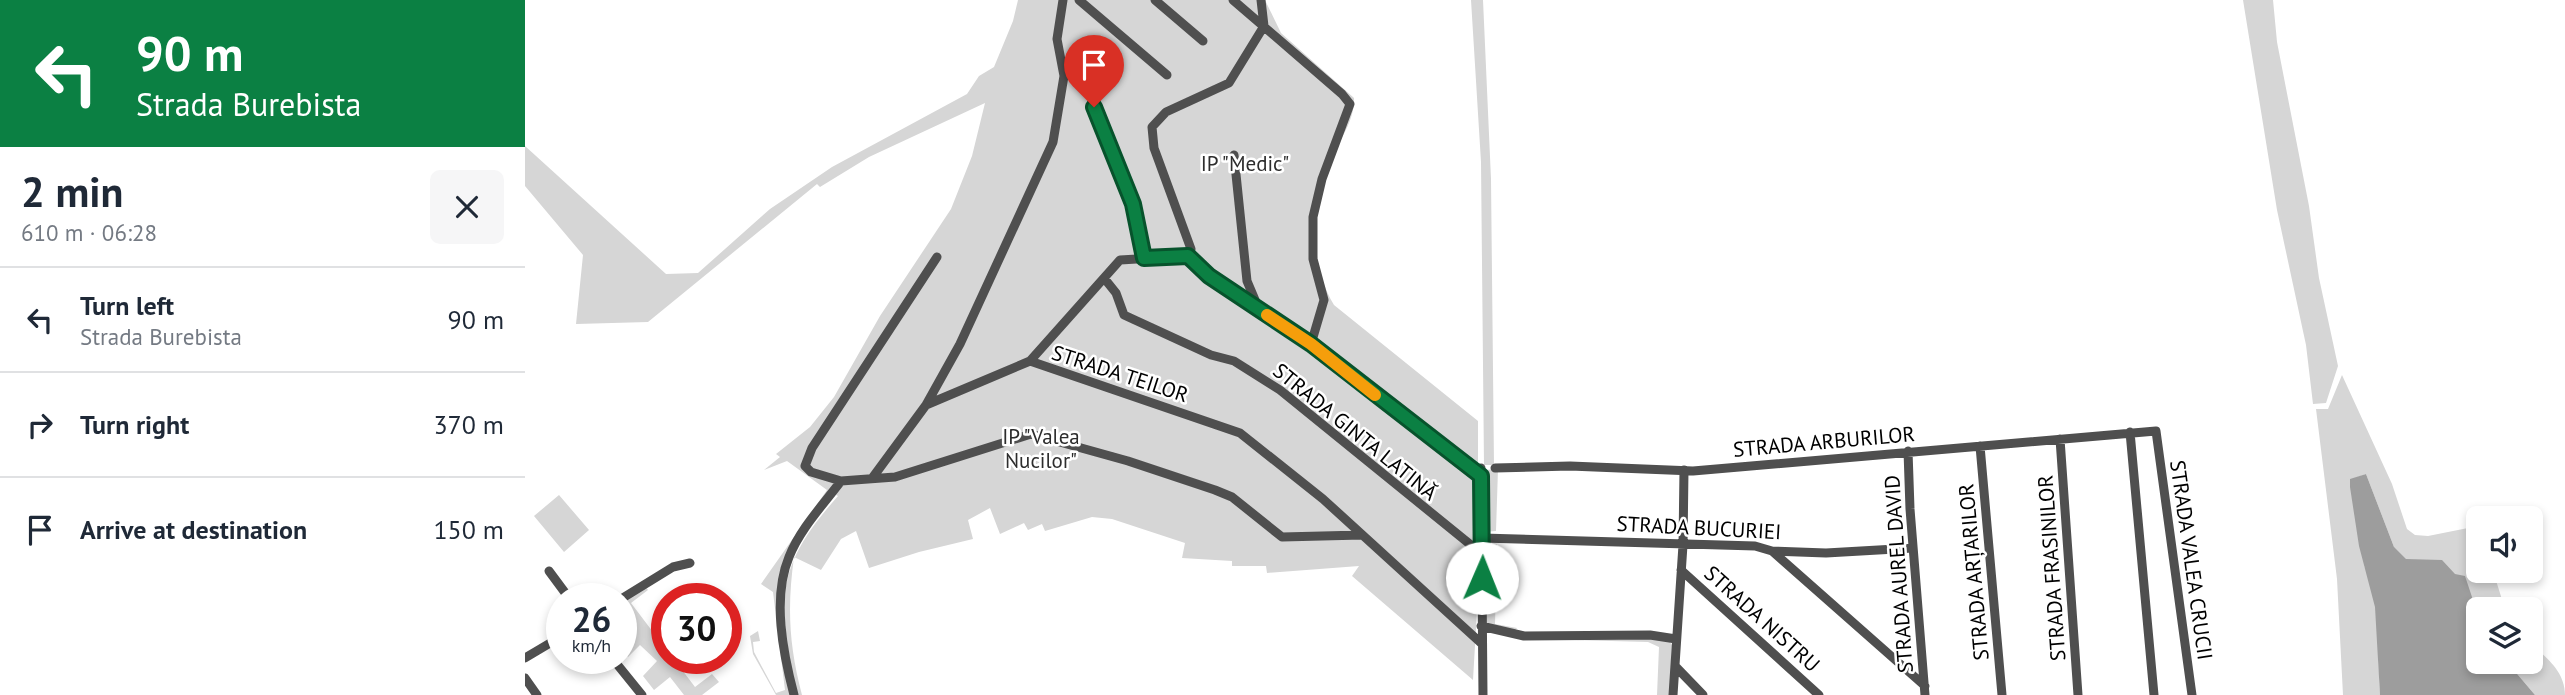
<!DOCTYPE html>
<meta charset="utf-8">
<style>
body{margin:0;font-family:"PT Sans",sans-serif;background:#f6f6f7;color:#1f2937;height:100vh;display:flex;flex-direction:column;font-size:26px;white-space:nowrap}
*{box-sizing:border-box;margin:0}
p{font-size:23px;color:#747a83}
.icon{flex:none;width:38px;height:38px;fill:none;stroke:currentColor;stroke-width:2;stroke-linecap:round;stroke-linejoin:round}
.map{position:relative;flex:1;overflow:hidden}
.panel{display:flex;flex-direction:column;background:#fff;width:525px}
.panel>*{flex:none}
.guide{background:#0b8043;color:#fff;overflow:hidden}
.buttons{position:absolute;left:1941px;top:506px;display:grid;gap:14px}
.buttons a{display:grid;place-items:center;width:77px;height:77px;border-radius:10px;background:#fff;box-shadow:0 4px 10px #0003;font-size:35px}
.speed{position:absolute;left:21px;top:583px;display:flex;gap:14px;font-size:35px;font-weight:700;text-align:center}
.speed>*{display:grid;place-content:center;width:91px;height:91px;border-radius:50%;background:#fff;box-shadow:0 4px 10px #0003;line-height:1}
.speed small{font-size:18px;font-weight:400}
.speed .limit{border:10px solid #d22;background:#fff;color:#111}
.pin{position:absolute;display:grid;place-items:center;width:60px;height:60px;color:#fff;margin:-72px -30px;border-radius:50% 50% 50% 0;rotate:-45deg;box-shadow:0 0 7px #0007}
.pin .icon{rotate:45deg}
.me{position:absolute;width:77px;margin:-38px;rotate:1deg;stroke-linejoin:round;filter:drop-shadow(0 0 5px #0008)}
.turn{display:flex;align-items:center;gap:24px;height:147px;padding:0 21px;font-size:32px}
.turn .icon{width:91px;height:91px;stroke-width:2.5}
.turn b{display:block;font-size:49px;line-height:60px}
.round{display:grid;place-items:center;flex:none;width:74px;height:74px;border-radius:10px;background:#f6f6f7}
.headline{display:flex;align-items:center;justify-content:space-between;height:119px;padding:0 21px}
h1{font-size:42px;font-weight:600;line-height:52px}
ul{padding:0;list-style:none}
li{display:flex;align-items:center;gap:21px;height:105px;padding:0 21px;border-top:2px solid #e0e1e3}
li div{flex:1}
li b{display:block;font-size:26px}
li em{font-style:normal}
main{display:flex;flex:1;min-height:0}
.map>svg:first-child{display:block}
</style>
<main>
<section class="panel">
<div class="guide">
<div class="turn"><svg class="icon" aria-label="left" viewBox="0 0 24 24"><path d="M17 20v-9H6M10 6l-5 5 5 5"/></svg><div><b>90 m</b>Strada Burebista</div></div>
</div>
<div class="headline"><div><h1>2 min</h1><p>610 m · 06:28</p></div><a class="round"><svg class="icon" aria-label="close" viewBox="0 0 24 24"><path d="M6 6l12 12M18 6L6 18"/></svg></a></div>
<ul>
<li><svg class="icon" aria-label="left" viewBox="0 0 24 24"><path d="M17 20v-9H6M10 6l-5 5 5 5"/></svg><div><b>Turn left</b><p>Strada Burebista</p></div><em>90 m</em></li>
<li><svg class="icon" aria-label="right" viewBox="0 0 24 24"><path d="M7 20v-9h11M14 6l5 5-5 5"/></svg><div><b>Turn right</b></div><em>370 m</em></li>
<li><svg class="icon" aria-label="arrive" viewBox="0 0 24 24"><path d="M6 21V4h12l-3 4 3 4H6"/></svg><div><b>Arrive at destination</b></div><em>150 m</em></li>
</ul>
</section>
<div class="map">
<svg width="2040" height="695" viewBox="0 0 2040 695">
<rect width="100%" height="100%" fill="#fff"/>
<path fill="#d6d6d6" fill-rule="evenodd" d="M 493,0 L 740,0 L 756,33 L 829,98 C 830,120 815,139 807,158 C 788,206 782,260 809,305 L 953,421 L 953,593 L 948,680 L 827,576 L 834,566 L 742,573 L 741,566 L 707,566 L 707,561 L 657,558 L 660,543 L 587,519 L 567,517 L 520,531 L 517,524 L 503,530 L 499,523 L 475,534 L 465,508 L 443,520 L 448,539 L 394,552 L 344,568 L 331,531 L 316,539 L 296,570 L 269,557 C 262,608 264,645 277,695 L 271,695 C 254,600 247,570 313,496 L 304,491 L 271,538 L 254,586 L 265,695 L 251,695 L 228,654 L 225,636 L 233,631 L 235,641 L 228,642 L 229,652 L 251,693 L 260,690 L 248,592 L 236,584 L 302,490 L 262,461 L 239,470 L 255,457 L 251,454 L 285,427 L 309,397 L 355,316 L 426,209 L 447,156 L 460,103 L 344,157 L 295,187 L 292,184 L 123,322 L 51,324 L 58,255 L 0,186 L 0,146 L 141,274 L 173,273 L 245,209 L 307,167 L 442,94 L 454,76 L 469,67 L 488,21 Z
M 946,0 L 958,0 L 966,179 L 969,465 L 959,465 L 956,162 Z
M 1718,0 L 1748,0 L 1752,42 L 1784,206 L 1794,278 L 1813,366 L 1801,403 L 1788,404 L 1781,345 L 1752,210 Z
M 1817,375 L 1867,484 L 1882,529 L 1890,535 L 1903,536 L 1948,527 L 1953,531 L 1953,570 L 1968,571 L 1980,609 L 1953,609 L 1953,615 L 1951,610 L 1853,652 L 1855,695 L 1818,695 L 1812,579 L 1791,409 L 1803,409 ZM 1841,474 L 1869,547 L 1840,568 L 1825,480 Z
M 973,469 L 971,531 L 959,532 L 960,470 Z
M 34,495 L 64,530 L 39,552 L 9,516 Z
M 959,543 L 972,544 L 970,624 L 992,628 L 990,631 L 960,623 Z
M 121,587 L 123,590 L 106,603 L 134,640 L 142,634 L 142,658 L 148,658 L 170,687 L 187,674 L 194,682 L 177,695 L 159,695 L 145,677 L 129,690 L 118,676 L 132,661 L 115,645 L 103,657 L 96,649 L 96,638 L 105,633 L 96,617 L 96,603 Z
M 1049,638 L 1124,638 L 1144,641 L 1147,645 L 1145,695 L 1132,695 L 1134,647 L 1123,642 L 1049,640 Z
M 2006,644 C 2022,658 2040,672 2040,695 L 2010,695 L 1982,662 L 2006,662 Z"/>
<path fill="#9d9d9d" d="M 1841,474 L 1869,547 L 1881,559 L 1917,560 L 1930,574 L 1940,576 L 1953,615 L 1953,662 L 1982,662 L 2010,695 L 1855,695 L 1850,607 L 1834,546 L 1825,487 L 1825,479 Z"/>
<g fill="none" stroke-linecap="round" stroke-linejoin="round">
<path stroke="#4f4f4f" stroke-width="9" d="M 554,0 L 642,75
M 630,0 L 678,41
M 708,0 L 817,94 L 825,104 L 797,179 L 788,217 L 788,259 L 799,300 L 786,344
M 569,107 L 608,204 L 619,258
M 709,155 L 722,281 L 733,307
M 663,256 L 666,249 L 629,148 L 627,127 L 641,112 L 704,83 L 739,26 L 736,0
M 412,257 L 287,448 L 280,466 L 286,472 L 316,481 L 370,477 L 506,434 L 603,461 L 690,490 L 707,497 L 757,537 L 837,535
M 579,278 L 591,293 L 599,315 L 686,355 L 709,361 L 755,390 L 957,554
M 505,361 L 595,260 L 663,256 L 684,276 L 786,344 L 956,476
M 401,405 L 435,344 L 528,142 L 539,76 L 532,39 L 538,0
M 1605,432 L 1629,695
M 1535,439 L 1553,695
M 1455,446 L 1477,695
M 1383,451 L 1385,509 L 1400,695
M 956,468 L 958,695
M 970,468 L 1045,466 L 1168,471 L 1631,431 L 1667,695
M 348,477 L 401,405 L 505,361 L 715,433 L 798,499 L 956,643
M 957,538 L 1230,546 L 1247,551 L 1301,553 L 1388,548
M 1247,551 L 1400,686
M 1156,570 L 1294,695
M 24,571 L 44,598
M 96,599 L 148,567 L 165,563
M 956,626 L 999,636 L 1125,635 L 1151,639
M 0,658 L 37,636
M 87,658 L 117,695
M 1150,666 L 1178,695
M 0,678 L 12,695
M 269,695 C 258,653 247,598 264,557 C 275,529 298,505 316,481
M 1148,695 L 1158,545 L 1159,470"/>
</g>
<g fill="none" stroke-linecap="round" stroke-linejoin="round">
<defs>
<path id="route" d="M 569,107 L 608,204 L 619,258 L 663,256 L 684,276 L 786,344 L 956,476 L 957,578"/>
</defs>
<use href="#route" stroke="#07532c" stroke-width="18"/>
<use href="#route" stroke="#0b8043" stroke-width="12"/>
<path stroke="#f59e0b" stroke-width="12" d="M 742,315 L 786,344 L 850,395"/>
</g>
<g text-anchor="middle" stroke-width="5" stroke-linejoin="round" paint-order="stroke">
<g font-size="21" fill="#2d2d2d" stroke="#fff">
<text x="720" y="171">IP "Medic"</text>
<text x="516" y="444">IP "Valea<tspan x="516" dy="24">Nucilor"</tspan></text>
</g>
<g font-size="21" fill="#000" stroke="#fff">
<text transform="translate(595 374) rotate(18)" y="7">STRADA TEILOR</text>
<text transform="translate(830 432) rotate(39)" y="7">STRADA GINTA LATINĂ</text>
<text transform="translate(1299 442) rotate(-5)" y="7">STRADA ARBURILOR</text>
<text transform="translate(1174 528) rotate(3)" y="7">STRADA BUCURIEI</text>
<text transform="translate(1666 560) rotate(82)" y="7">STRADA VALEA CRUCII</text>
<text transform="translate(1527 568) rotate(-94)" y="7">STRADA FRASINILOR</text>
<text transform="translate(1449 572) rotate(-95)" y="7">STRADA ARȚARILOR</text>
<text transform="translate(1374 574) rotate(-94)" y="7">STRADA AUREL DAVID</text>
<text transform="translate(1237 619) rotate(42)" y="7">STRADA NISTRU</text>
</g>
</g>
</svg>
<div class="buttons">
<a><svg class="icon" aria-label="sound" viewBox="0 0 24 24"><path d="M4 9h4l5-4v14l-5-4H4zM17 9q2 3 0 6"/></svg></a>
<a><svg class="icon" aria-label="layers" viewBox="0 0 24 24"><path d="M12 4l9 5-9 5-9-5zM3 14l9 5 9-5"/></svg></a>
</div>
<div class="speed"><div>26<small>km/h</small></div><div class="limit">30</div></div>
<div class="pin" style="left:569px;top:107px;background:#d93025"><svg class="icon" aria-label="arrive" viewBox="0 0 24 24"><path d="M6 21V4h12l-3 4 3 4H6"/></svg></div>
<svg class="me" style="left:957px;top:578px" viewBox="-20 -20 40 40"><circle r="19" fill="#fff"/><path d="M0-13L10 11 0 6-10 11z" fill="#0b8043"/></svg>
</div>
</main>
